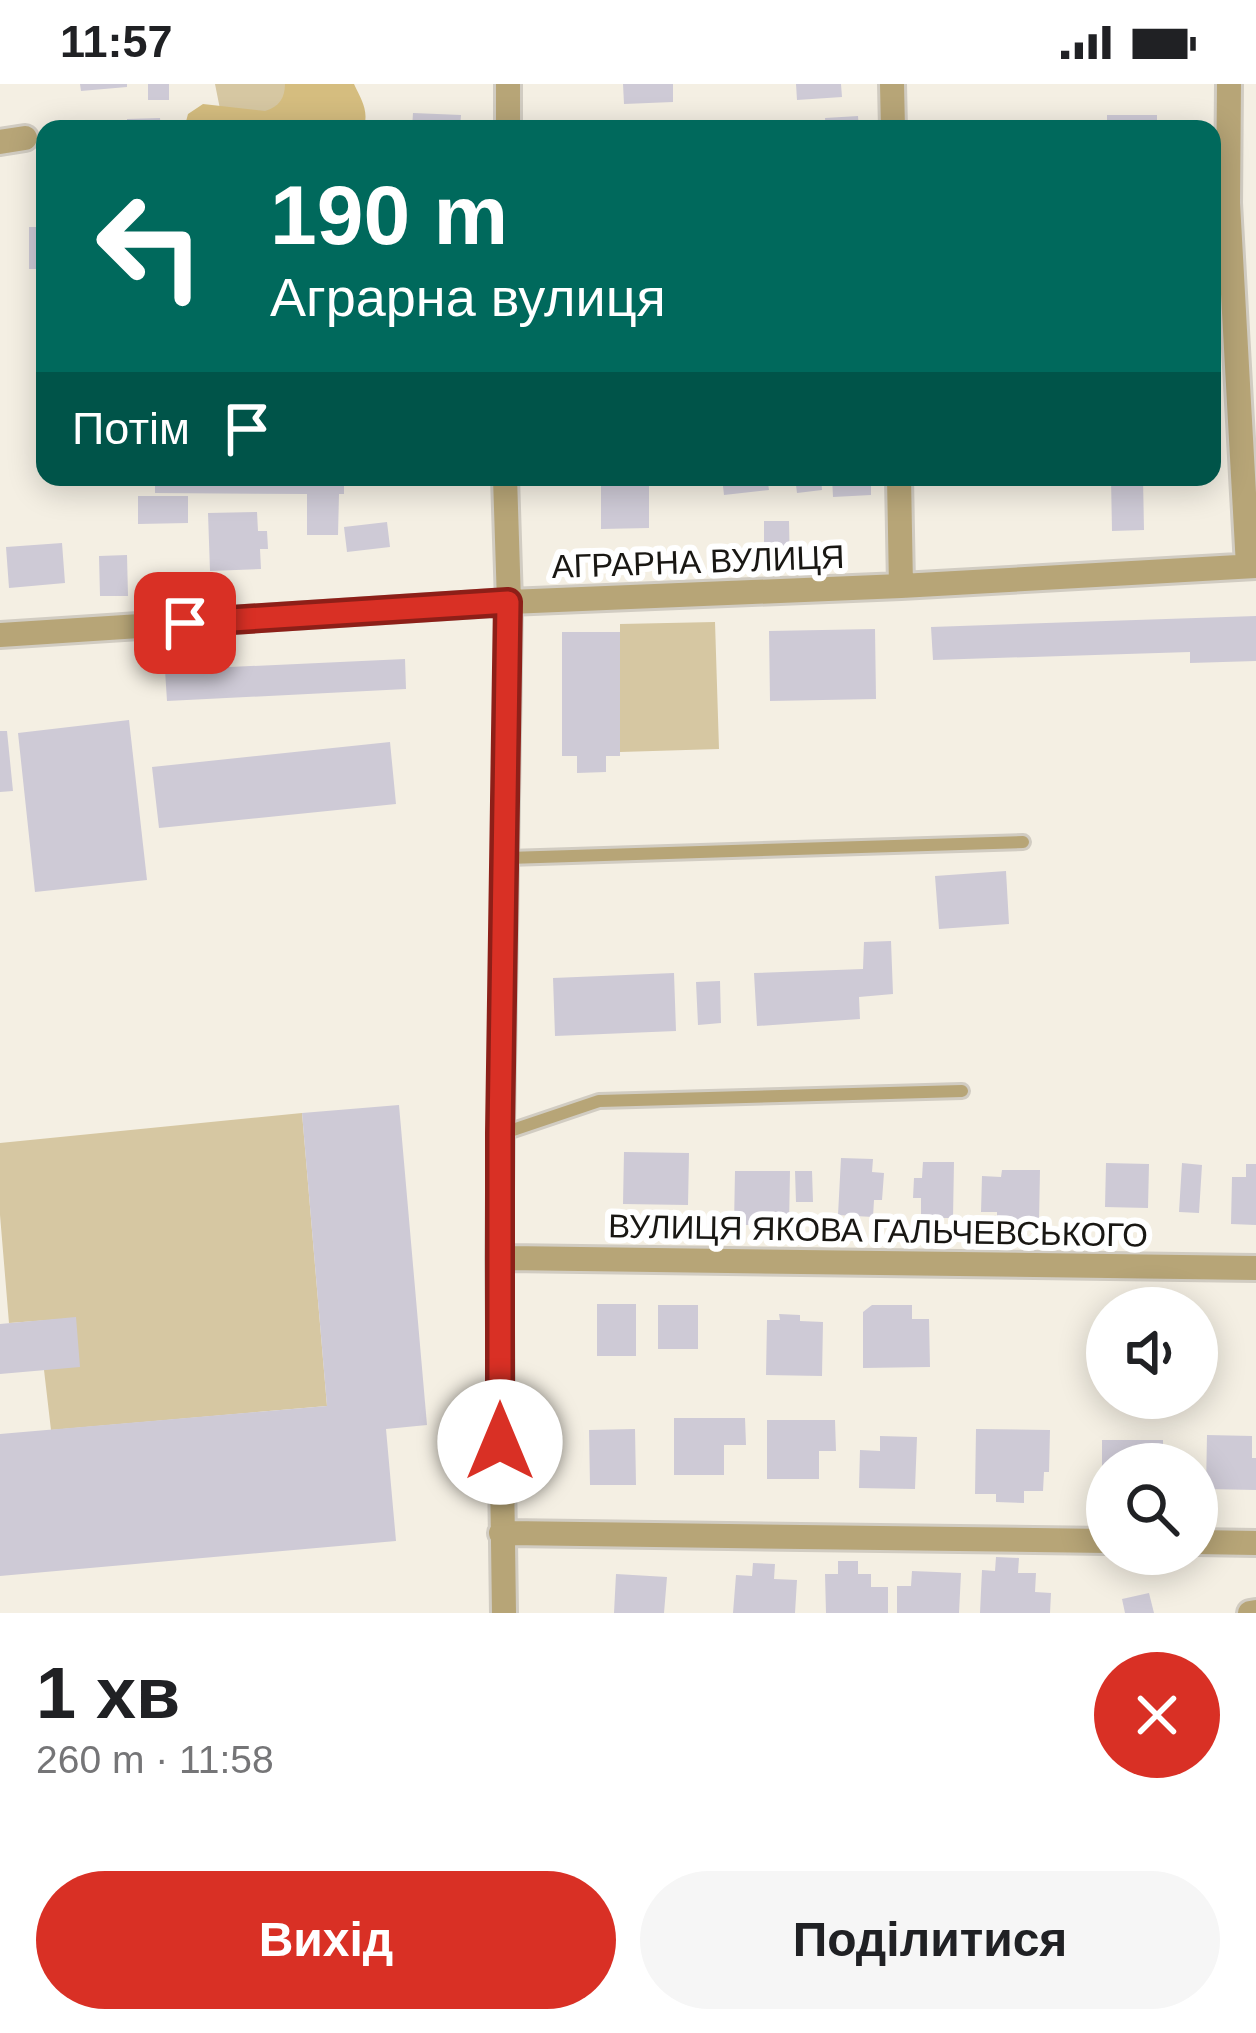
<!DOCTYPE html>
<html lang="uk">
<meta charset="utf-8">
<style>
body{margin:0;font-family:Arial,sans-serif;background:#f6f6f6;color:#202124;height:100vh;display:flex;flex-direction:column;font-size:45px;white-space:nowrap}
*{box-sizing:border-box;margin:0}
p{font-size:39px;color:#757577}
.icon{flex:none;width:66px;height:66px;fill:none;stroke:currentColor;stroke-width:2;stroke-linecap:round;stroke-linejoin:round}
.map{position:relative;height:1529px;overflow:hidden}
.sheet{display:flex;flex-direction:column;background:#fff;flex:1}
.sheet>*{flex:none}
.guide{position:absolute;left:36px;top:36px;width:1185px;height:366px;border-radius:24px;box-shadow:0 6px 30px #0003;background:#00695c;color:#fff;overflow:hidden}
.buttons{position:absolute;left:1086px;top:1203px;display:grid;gap:24px}
.buttons a{display:grid;place-items:center;width:132px;height:132px;border-radius:50%;background:#fff;box-shadow:0 6px 30px #0003;font-size:60px}
.pin{position:absolute;display:grid;place-items:center;width:102px;height:102px;color:#fff;margin:-51px;border-radius:24px;box-shadow:0 6px 18px #0006}
.me{position:absolute;width:132px;margin:-66px;rotate:0deg;stroke-linejoin:round;filter:drop-shadow(0 0 9px #0008)}
.turn{display:flex;align-items:center;gap:42px;height:252px;padding:0 36px;font-size:54px}
.turn .icon{width:156px;height:156px;stroke-width:2.5}
.turn b{display:block;font-size:84px;line-height:102px}
.then{display:flex;align-items:center;height:114px;padding:0 36px;background:#0003;gap:24px;font-size:45px}
.round{display:grid;place-items:center;flex:none;width:126px;height:126px;border-radius:63px;background:#f6f6f6}
.head{display:flex;align-items:center;justify-content:space-between;height:204px;padding:0 36px}
h1{font-size:72px;font-weight:700;line-height:90px}
.action{display:flex;gap:24px;margin-top:auto;padding:24px 36px}
.action a{flex:1;height:138px;border-radius:72px;background:#d93025;color:#fff;font-size:48px;font-weight:700;line-height:138px;text-align:center}
.action a+a{background:#f6f6f6;color:#202124}
.status{display:flex;justify-content:space-between;align-items:center;height:84px;padding:0 60px;background:#fff;direction:ltr}
.status svg{height:33px;fill:currentColor}
.map>svg:first-child{display:block}
</style>
<div class="status"><b>11:57</b><svg viewBox="0 0 49 12"><path d="M0 12V9h3v3zM5 12V6h3v6zM10 12V3h3v9zM15 12V0h3v12zM26 1h20v11H26zM47 4h2v5h-2z"/></svg></div>
<div class="map">
<svg width="1256" height="1529" viewBox="0 0 1256 1529">
<rect width="100%" height="100%" fill="#f4efe3"/>
<path fill="#d6c7a2" d="M 215,0 L 342,0 L 224,45 Z
M 715,538 L 719,665 L 620,668 L 620,540 Z
M 302,1029 L 327,1322 L 51,1346 L 44,1286 L 76,1234 L 9,1239 L 0,1131 L 0,1059 Z"/>
<path fill="#d5bd7f" d="M 285,0 L 354,0 C 361,15 370,28 363,45 L 184,45 L 188,30 L 203,20 L 265,27 C 279,23 285,14 285,0 Z"/>
<path fill="#cecad6" d="M 80,0 L 127,0 L 127,3 L 81,7 Z
M 148,0 L 169,0 L 169,16 L 148,16 Z
M 623,0 L 673,0 L 673,18 L 624,20 Z
M 796,0 L 841,0 L 842,13 L 797,16 Z
M 413,29 L 461,31 L 460,45 L 412,45 Z
M 1107,31 L 1157,31 L 1157,45 L 1107,45 Z
M 858,32 L 859,45 L 826,45 L 825,34 Z
M 160,34 L 161,45 L 127,45 L 127,35 Z
M 29,143 L 45,143 L 45,185 L 29,185 Z
M 155,393 L 344,393 L 344,410 L 339,410 L 338,451 L 307,451 L 307,410 L 155,409 Z
M 601,393 L 649,393 L 649,444 L 601,445 Z
M 722,393 L 767,393 L 769,406 L 724,411 Z
M 795,393 L 821,393 L 822,406 L 797,409 Z
M 832,393 L 884,393 L 884,401 L 871,402 L 871,411 L 833,413 Z
M 1111,394 L 1143,394 L 1144,446 L 1112,447 Z
M 138,412 L 188,412 L 188,439 L 138,440 Z
M 257,428 L 258,447 L 267,447 L 268,465 L 260,465 L 261,485 L 210,487 L 208,429 Z
M 764,437 L 789,437 L 790,487 L 771,488 L 771,467 L 764,467 Z
M 387,438 L 390,463 L 347,468 L 344,443 Z
M 62,459 L 65,499 L 9,504 L 6,463 Z
M 127,471 L 128,512 L 100,512 L 99,472 Z
M 1256,532 L 1256,577 L 1190,579 L 1190,568 L 933,576 L 931,543 Z
M 875,545 L 876,615 L 770,617 L 769,547 Z
M 562,548 L 620,548 L 620,672 L 606,672 L 606,688 L 577,689 L 577,672 L 562,672 Z
M 405,575 L 406,605 L 167,617 L 165,586 Z
M 129,636 L 147,796 L 35,808 L 18,649 Z
M 0,647 L 7,647 L 13,707 L 0,708 Z
M 390,658 L 396,720 L 159,744 L 152,683 Z
M 1006,787 L 1009,840 L 939,845 L 935,792 Z
M 891,857 L 893,910 L 859,913 L 860,935 L 757,942 L 754,889 L 863,885 L 864,858 Z
M 674,889 L 676,947 L 555,952 L 553,894 Z
M 720,897 L 721,939 L 698,941 L 696,898 Z
M 399,1021 L 427,1341 L 386,1345 L 396,1457 L 0,1492 L 0,1350 L 327,1322 L 302,1029 Z
M 624,1068 L 689,1069 L 688,1121 L 623,1120 Z
M 841,1074 L 873,1075 L 872,1088 L 884,1089 L 882,1116 L 874,1116 L 873,1133 L 838,1131 Z
M 923,1078 L 954,1078 L 953,1134 L 921,1134 L 921,1114 L 913,1114 L 914,1094 L 922,1094 Z
M 1106,1079 L 1149,1080 L 1148,1124 L 1105,1123 Z
M 1182,1079 L 1202,1081 L 1199,1129 L 1179,1128 Z
M 1246,1080 L 1256,1080 L 1256,1141 L 1231,1140 L 1232,1093 L 1246,1093 Z
M 1002,1086 L 1040,1086 L 1039,1138 L 997,1137 L 997,1128 L 981,1128 L 982,1092 L 1001,1093 Z
M 735,1087 L 790,1087 L 789,1141 L 734,1141 Z
M 795,1087 L 812,1087 L 813,1118 L 796,1118 Z
M 597,1220 L 636,1220 L 636,1272 L 597,1272 Z
M 658,1221 L 698,1221 L 698,1265 L 658,1265 Z
M 872,1221 L 912,1221 L 912,1235 L 929,1235 L 930,1283 L 863,1284 L 863,1228 Z
M 779,1230 L 800,1231 L 800,1237 L 823,1238 L 822,1292 L 766,1291 L 767,1236 L 780,1236 Z
M 76,1233 L 80,1283 L 0,1290 L 0,1240 Z
M 674,1334 L 745,1334 L 746,1361 L 724,1361 L 724,1391 L 674,1391 Z
M 767,1336 L 835,1336 L 836,1367 L 819,1367 L 819,1395 L 767,1395 Z
M 635,1345 L 636,1401 L 590,1401 L 589,1346 Z
M 976,1345 L 1050,1346 L 1049,1388 L 1044,1388 L 1043,1407 L 1024,1407 L 1024,1419 L 996,1418 L 996,1410 L 975,1410 Z
M 1207,1351 L 1252,1352 L 1252,1374 L 1256,1374 L 1256,1406 L 1206,1405 Z
M 880,1352 L 917,1353 L 915,1405 L 859,1404 L 860,1366 L 880,1367 Z
M 1102,1356 L 1163,1356 L 1163,1380 L 1107,1380 L 1107,1388 L 1102,1388 Z
M 996,1473 L 1019,1474 L 1018,1489 L 1036,1489 L 1035,1508 L 1051,1509 L 1050,1529 L 980,1529 L 982,1486 L 995,1487 Z
M 838,1477 L 858,1477 L 858,1490 L 871,1490 L 871,1503 L 888,1503 L 888,1529 L 826,1529 L 825,1490 L 838,1490 Z
M 753,1479 L 775,1480 L 774,1495 L 797,1496 L 795,1529 L 733,1529 L 736,1491 L 752,1492 Z
M 912,1487 L 961,1489 L 959,1529 L 897,1529 L 897,1502 L 911,1502 Z
M 616,1490 L 667,1493 L 664,1529 L 614,1529 Z
M 1149,1509 L 1154,1529 L 1125,1529 L 1122,1515 Z"/>
<g fill="none" stroke-linecap="round" stroke-linejoin="round">
<defs>
<path id="service" d="M 505,774 L 1023,758
M 501,1050 L 599,1017 L 962,1007"/>
<path id="minor" d="M 892,0 L 893,45
M 1229,0 L 1228,119 L 1248,482
M 508,45 L 508,0
M 0,58 L 25,54
M 899,393 L 901,502
M 0,551 L 509,518 L 901,502 L 1256,482
M 499,1174 L 1256,1184
M 501,1449 L 1107,1457
M 1197,1458 L 1256,1459
M 504,1529 L 499,1174 L 509,518 L 505,393
M 1250,1529 L 1256,1528"/>
</defs>
<use href="#service" stroke="#d1ccc2" stroke-width="18"/>
<use href="#minor" stroke="#d1ccc2" stroke-width="30"/>
<use href="#service" stroke="#b7a577" stroke-width="12"/>
<use href="#minor" stroke="#b7a577" stroke-width="24"/>
</g>
<g fill="none" stroke-linecap="round" stroke-linejoin="round">
<defs>
<path id="route" d="M 185,539 L 508,518 L 500,1050 L 500,1358"/>
</defs>
<use href="#route" stroke="#8d1f18" stroke-width="30"/>
<use href="#route" stroke="#d93025" stroke-width="21"/>
</g>
<g text-anchor="middle" stroke-width="12" stroke-linejoin="round" paint-order="stroke">
<g font-size="33" fill="#191713" stroke="#fff">
<text transform="translate(698 477) rotate(-2)" y="12">АГРАРНА ВУЛИЦЯ</text>
<text transform="translate(878 1146) rotate(1)" y="12">ВУЛИЦЯ ЯКОВА ГАЛЬЧЕВСЬКОГО</text>
</g>
</g>
</svg>
<div class="buttons">
<a><svg class="icon" aria-label="sound" viewBox="0 0 24 24"><path d="M4 9h4l5-4v14l-5-4H4zM17 9q2 3 0 6"/></svg></a>
<a><svg class="icon" aria-label="search" viewBox="0 0 24 24"><circle cx="10" cy="10" r="6"/><path d="M15 15l6 6"/></svg></a>
</div>
<div class="pin" style="left:185px;top:539px;background:#d93025"><svg class="icon" aria-label="arrive" viewBox="0 0 24 24"><path d="M6 21V4h12l-3 4 3 4H6"/></svg></div>
<svg class="me" style="left:500px;top:1358px" viewBox="-20 -20 40 40"><circle r="19" fill="#fff"/><path d="M0-13L10 11 0 6-10 11z" fill="#d93025"/></svg>
<div class="guide">
<div class="turn"><svg class="icon" aria-label="left" viewBox="0 0 24 24"><path d="M17 20v-9H6M10 6l-5 5 5 5"/></svg><div><b>190 m</b>Аграрна вулиця</div></div>
<div class="then">Потім<svg class="icon" aria-label="arrive" viewBox="0 0 24 24"><path d="M6 21V4h12l-3 4 3 4H6"/></svg></div>
</div>
</div>
<section class="sheet">
<div class="head"><div><h1>1 хв</h1><p>260 m · 11:58</p></div><a class="round" style="background:#d93025;color:#fff"><svg class="icon" aria-label="close" viewBox="0 0 24 24"><path d="M6 6l12 12M18 6L6 18"/></svg></a></div>
<div class="action"><a>Вихід</a><a>Поділитися</a></div>
</section>
